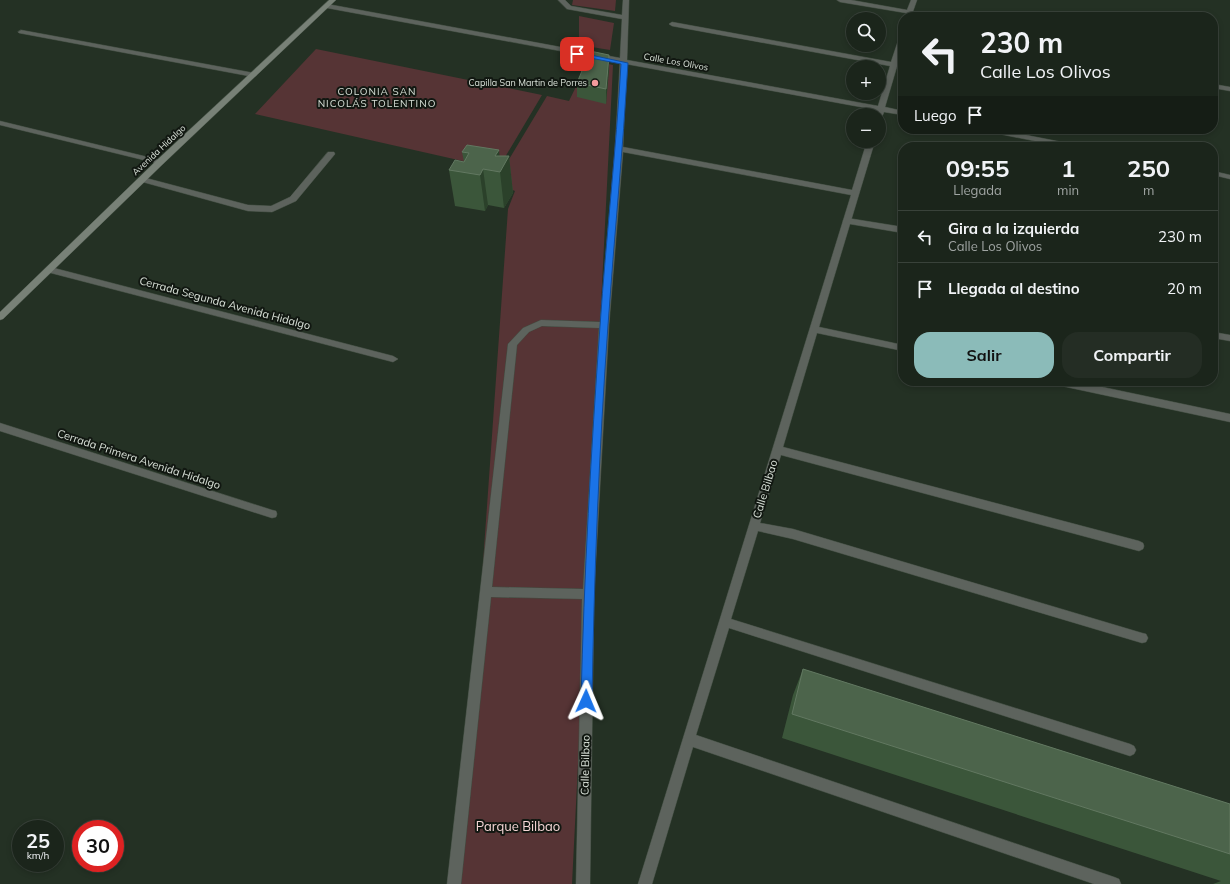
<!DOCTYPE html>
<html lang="es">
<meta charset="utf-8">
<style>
body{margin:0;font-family:Mulish,sans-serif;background:#242d24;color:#f1f3f6;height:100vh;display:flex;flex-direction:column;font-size:15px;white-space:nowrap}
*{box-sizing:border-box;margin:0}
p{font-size:13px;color:#a0a5a3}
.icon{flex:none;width:22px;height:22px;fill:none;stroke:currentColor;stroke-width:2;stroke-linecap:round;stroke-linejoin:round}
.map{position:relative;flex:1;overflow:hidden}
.details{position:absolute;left:898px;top:142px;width:320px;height:244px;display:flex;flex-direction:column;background:#1b251b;border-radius:16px;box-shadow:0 2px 6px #0003,0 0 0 1px #39423a}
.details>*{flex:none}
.top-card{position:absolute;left:898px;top:12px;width:320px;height:122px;border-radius:16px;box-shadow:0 2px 6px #0003,0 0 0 1px #39423a;background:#1b251b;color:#f1f3f6;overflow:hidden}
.controls{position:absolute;left:846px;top:12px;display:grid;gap:8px}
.controls a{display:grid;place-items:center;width:40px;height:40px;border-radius:50%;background:#1b251b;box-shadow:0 2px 6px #0003,0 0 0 1px #39423a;font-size:20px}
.speed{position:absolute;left:12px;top:820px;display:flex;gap:8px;font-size:20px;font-weight:700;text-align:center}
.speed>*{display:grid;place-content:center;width:52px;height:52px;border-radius:50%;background:#1b251b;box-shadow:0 2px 6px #0003,0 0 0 1px #39423a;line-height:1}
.speed small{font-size:10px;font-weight:400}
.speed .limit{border:6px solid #d22;background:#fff;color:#111}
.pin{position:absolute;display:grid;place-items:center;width:34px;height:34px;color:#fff;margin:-17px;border-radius:8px;box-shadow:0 2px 6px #0006}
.me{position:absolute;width:44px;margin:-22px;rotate:1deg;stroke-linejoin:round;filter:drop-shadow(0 0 3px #0008)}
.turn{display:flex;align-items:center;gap:14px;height:84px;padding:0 16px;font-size:18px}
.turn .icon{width:52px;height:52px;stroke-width:2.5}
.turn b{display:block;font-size:28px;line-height:34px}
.then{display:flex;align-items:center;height:38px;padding:0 16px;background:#0003;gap:8px;font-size:15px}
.eta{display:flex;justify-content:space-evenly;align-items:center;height:68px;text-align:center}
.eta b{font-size:24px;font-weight:700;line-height:28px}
.primary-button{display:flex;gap:8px;margin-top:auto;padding:8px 16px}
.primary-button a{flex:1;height:46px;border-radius:16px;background:#8bbbb9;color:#111;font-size:16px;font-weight:700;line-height:46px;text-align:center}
.primary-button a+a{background:#242d24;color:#f1f3f6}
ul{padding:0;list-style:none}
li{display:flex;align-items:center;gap:12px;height:52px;padding:0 16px;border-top:1px solid #39423a}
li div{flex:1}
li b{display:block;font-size:15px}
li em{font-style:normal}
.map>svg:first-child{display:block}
</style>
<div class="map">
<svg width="1230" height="884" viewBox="0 0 1230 884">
<rect width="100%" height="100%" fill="#243124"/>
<path fill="#563435" d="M 573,0 L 616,0 L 615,11 L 572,5 Z
M 579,16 L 614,23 L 610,50 L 579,45 Z
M 316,49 L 542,95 L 498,169 L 255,114 Z
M 589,60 L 613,65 L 572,884 L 456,884 L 481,591 L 508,209 L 515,191 L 506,187 L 502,171 L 547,96 L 569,101 Z"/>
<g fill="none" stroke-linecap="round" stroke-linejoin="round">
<defs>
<path id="lane" d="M 847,218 L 903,227 L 903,233 L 844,223 L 843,221 Z
M 1213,332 L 1230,335 L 1230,341 L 1213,338 Z"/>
<path id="street" d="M 558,0 L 565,0 L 571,6 L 622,15 L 623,0 L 629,0 L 627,60 L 878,106 L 890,66 L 672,26 L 669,24 L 672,22 L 891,62 L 900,35 L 903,33 L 903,46 L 885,107 L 903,111 L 903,115 L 884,112 L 882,117 L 879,117 L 879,115 L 875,115 L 877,110 L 626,64 L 623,147 L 852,190 L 867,141 L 875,141 L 819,327 L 903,345 L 903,351 L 817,333 L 783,447 L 1139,541 L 1143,543 L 1144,546 L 1143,549 L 1139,551 L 781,455 L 760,523 L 793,529 L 1142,633 L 1146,634 L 1148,638 L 1146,642 L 1142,643 L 793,539 L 758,531 L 731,619 L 1130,744 L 1134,746 L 1136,750 L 1134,754 L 1130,756 L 729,628 L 696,735 L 1114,877 L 1119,879 L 1121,884 L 1094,884 L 693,747 L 652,884 L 638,884 L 851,195 L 623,152 L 609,325 L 594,594 L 590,884 L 576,884 L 582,599 L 491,597 L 461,884 L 447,884 L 508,344 L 523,328 L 541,320 L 600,322 L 615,149 L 620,62 L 327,8 L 324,6 L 327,4 L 620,58 L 622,19 L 567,9 ZM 542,326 L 599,328 L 583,589 L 492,587 L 517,345 L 529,332 Z
M 837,0 L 851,0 L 907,10 L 911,0 L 917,0 L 911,17 L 905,17 L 906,13 L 840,2 Z
M 21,30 L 254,73 L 257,75 L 254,77 L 19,33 L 18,32 Z
M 1213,84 L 1230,87 L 1230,91 L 1213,88 Z
M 0,121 L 160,160 L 164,162 L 160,164 L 0,125 Z
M 980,129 L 995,129 L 1077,145 L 1081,147 L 1065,147 L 984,131 Z
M 328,152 L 334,152 L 335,154 L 296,201 L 272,212 L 248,211 L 139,181 L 138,179 L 142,177 L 248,205 L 271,206 L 290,197 Z
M 1213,171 L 1230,175 L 1230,179 L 1213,175 Z
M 50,267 L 393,356 L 398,359 L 393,362 L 47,272 L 46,270 Z
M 1052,381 L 1074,381 L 1230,414 L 1230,422 L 1057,385 Z
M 0,423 L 272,510 L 276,511 L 277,514 L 276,517 L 272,518 L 0,431 Z"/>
<path id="secondary" d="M 329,0 L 336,0 L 163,164 L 3,319 L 0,320 L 0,312 L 157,160 Z"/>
</defs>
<use href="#lane" stroke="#414d41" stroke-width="1"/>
<use href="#street" stroke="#414d41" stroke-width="1"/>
<use href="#secondary" stroke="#414d41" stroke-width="1"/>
<use href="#lane" fill="#5d635d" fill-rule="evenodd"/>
<use href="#street" fill="#5d635d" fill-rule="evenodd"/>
<use href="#secondary" fill="#788177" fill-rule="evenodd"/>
</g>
<path fill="#3b563a" d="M 609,55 L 609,69 L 606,104 L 577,97 L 577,83 Z
M 499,150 L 499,156 L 509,156 L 513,193 L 504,208 L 488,205 L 485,211 L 455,206 L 449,170 L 464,162 L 462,152 Z
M 803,669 L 1230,804 L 1230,884 L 1213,884 L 1221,881 L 782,738 L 793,695 Z"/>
<path fill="#2b412a" d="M 609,55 L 609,69 L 606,104 L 606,89 Z
M 499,150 L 501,170 L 509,156 L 513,193 L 504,208 L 500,172 L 495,156 Z
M 483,169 L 488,205 L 485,211 L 480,175 Z"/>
<path fill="#4c644b" stroke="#627861" d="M 590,51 L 609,55 L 606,89 L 577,83 Z
M 467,145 L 499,150 L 495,156 L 509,156 L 500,172 L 483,169 L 480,175 L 449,170 L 455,160 L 464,162 L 469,153 L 462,152 Z
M 803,669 L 1230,804 L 1230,854 L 792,714 Z"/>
<path fill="#1a73e8" stroke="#114b97" d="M 577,52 L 628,63 C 623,150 614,238 608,325 C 599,450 594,576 592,701 L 590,705 L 586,706 L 582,705 L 581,701 C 584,576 591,451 600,326 C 606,239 616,151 621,64 L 575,55 L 574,54 Z"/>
<circle fill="#f59b9d" stroke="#111711" stroke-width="1.5" cx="595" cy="83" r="4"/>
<g text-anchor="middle" stroke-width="4" stroke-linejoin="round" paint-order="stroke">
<g font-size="9" fill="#d9e1d8" stroke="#111711">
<text transform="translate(676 62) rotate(10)" y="3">Calle Los Olivos</text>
<text transform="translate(159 150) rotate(-43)" y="3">Avenida Hidalgo</text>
</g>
<g font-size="9" fill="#d9e1d8" stroke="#111711" text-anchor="end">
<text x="587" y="86">Capilla San Martin de Porres</text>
</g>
<g font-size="10" letter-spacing="1" fill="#d9e1d8" stroke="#111711">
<text x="377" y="95">COLONIA SAN<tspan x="377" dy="12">NICOLÁS TOLENTINO</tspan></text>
</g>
<g font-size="11" fill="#d9e1d8" stroke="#111711">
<text transform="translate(225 303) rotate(15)" y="4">Cerrada Segunda Avenida Hidalgo</text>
<text transform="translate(139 459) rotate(18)" y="4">Cerrada Primera Avenida Hidalgo</text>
<text transform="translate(765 489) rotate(-73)" y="4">Calle Bilbao</text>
<text transform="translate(585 765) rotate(-89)" y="4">Calle Bilbao</text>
</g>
<g font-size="13" fill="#f7d7d7" stroke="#111711">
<text x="518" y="831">Parque Bilbao</text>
</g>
</g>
</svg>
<div class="controls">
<a><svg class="icon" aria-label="search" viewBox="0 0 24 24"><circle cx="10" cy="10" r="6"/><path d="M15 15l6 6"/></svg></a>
<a>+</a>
<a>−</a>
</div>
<div class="speed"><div>25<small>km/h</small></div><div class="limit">30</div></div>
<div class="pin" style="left:577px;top:54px;background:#d93025"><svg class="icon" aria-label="arrive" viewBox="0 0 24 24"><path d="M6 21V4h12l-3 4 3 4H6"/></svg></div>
<svg class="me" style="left:586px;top:701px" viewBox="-20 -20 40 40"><path d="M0-17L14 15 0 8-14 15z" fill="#1a73e8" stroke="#fff" stroke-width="4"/></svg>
<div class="top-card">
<div class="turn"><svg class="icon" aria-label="left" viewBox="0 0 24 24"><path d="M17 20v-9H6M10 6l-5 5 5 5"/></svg><div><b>230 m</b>Calle Los Olivos</div></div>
<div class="then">Luego<svg class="icon" aria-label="arrive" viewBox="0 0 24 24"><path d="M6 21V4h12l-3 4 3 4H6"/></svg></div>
</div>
<section class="details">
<div class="eta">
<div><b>09:55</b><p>Llegada</p></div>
<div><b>1</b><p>min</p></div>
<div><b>250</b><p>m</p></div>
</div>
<ul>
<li><svg class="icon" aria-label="left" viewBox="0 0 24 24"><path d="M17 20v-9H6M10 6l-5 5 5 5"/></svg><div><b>Gira a la izquierda</b><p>Calle Los Olivos</p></div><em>230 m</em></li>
<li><svg class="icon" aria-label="arrive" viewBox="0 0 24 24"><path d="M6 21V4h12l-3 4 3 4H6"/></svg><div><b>Llegada al destino</b></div><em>20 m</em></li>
</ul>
<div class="primary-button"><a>Salir</a><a>Compartir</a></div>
</section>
</div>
